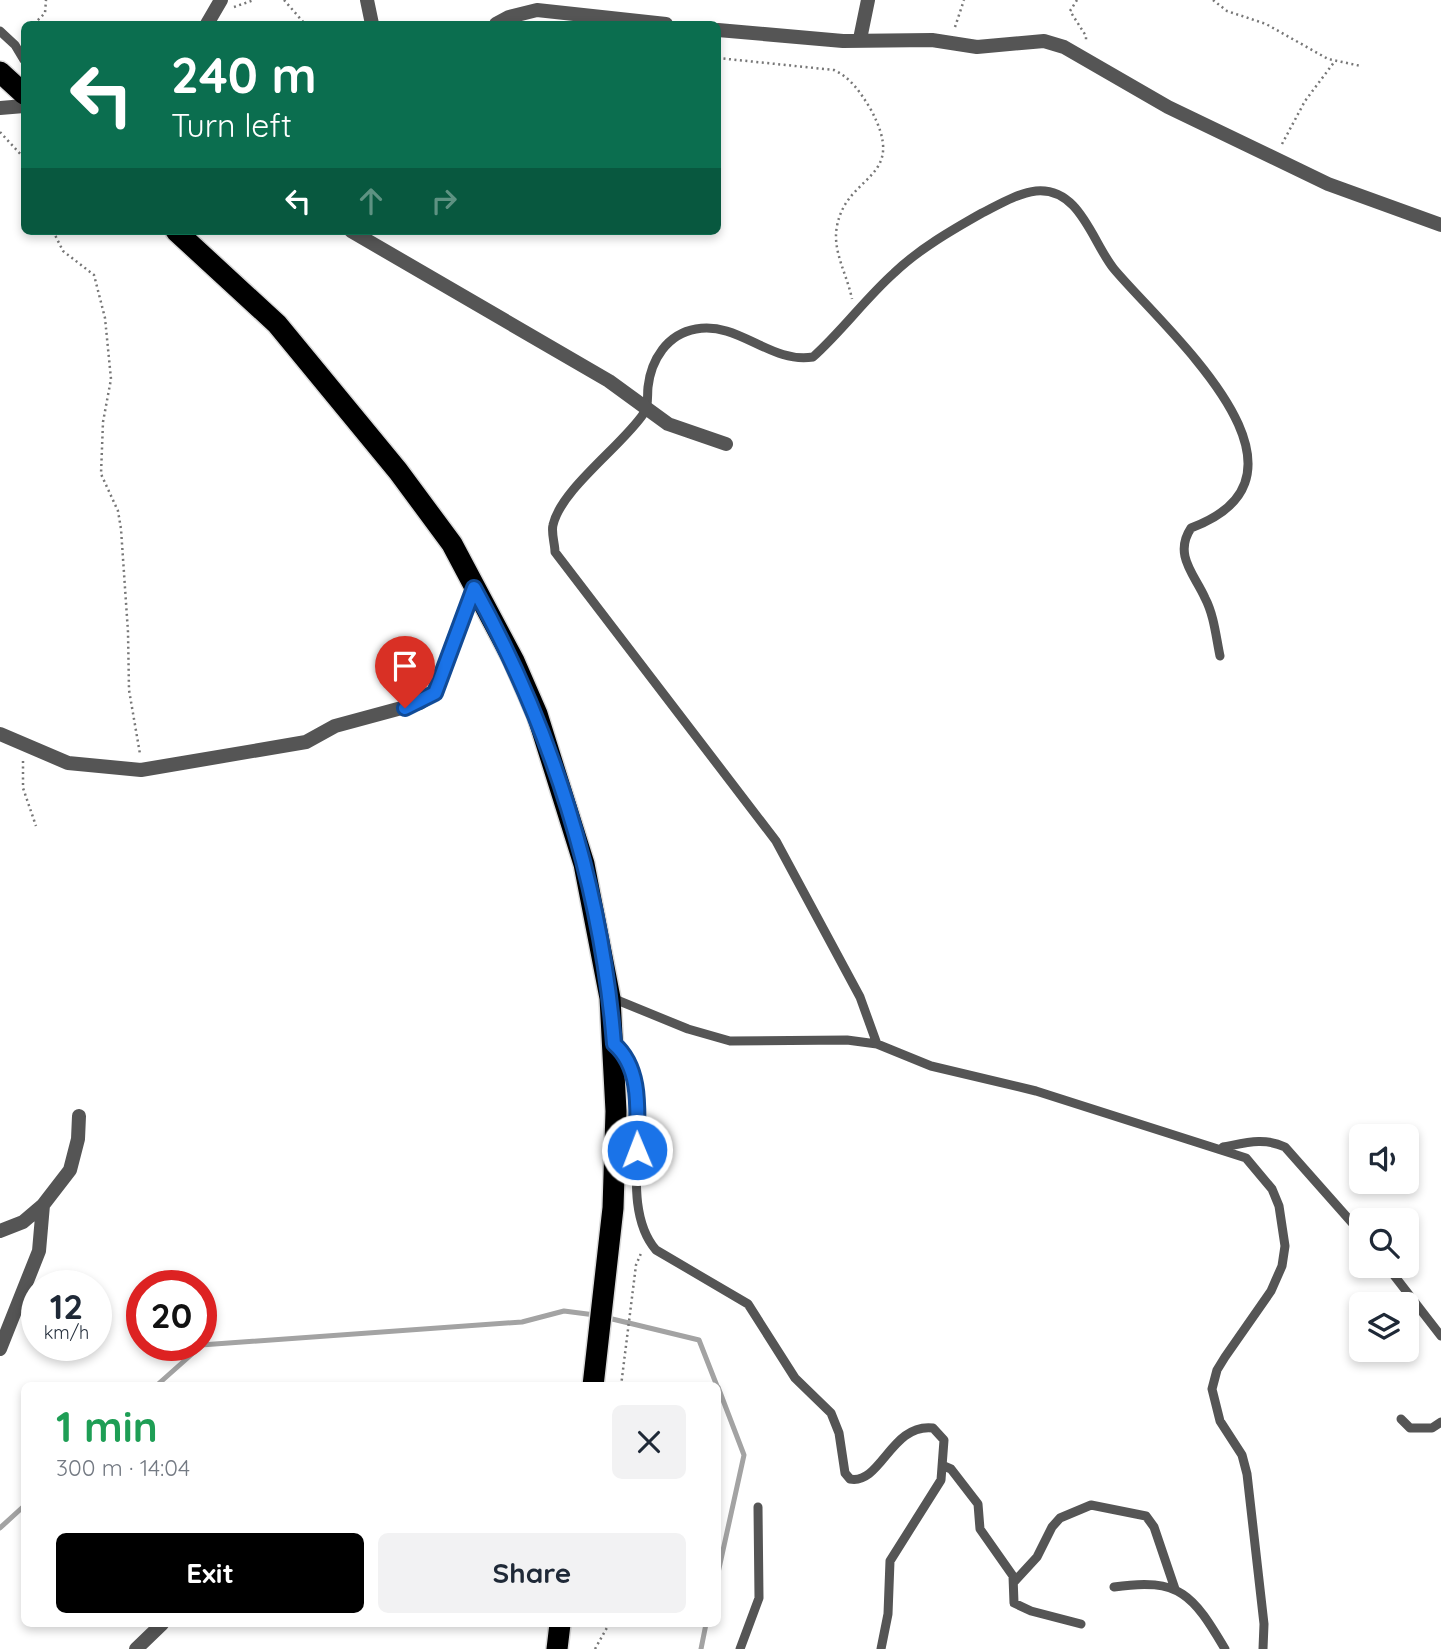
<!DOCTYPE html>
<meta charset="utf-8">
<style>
body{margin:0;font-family:Quicksand,sans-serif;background:#f2f2f3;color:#1f2937;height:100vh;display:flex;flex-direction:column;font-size:26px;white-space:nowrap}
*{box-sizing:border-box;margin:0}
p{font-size:23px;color:#747a83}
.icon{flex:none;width:38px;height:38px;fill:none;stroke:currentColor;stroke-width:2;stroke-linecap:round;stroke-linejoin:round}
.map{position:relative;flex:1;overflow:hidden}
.side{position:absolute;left:21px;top:1382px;width:700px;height:245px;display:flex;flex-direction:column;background:#fff;border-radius:10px;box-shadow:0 4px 10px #0003}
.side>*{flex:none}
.hud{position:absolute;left:21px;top:21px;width:700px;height:214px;border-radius:10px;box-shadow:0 4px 10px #0003;background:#0b6e4f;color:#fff;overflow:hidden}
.buttons{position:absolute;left:1349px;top:1124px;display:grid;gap:14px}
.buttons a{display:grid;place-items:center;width:70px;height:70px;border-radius:10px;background:#fff;box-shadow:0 4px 10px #0003;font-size:35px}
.speed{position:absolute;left:21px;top:1270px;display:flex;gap:14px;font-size:35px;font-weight:700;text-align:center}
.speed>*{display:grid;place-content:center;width:91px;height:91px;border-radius:50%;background:#fff;box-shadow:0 4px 10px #0003;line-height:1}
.speed small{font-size:18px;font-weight:400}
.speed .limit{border:10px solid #d22;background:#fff;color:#111}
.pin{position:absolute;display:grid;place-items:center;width:60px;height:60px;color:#fff;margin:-72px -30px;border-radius:50% 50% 50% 0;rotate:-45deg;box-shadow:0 0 7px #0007}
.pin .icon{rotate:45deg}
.me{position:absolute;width:77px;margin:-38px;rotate:359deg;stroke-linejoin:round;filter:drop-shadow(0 0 5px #0008)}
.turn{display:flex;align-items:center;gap:24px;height:147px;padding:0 35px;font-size:32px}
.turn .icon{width:91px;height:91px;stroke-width:2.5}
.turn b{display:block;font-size:49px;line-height:60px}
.lanes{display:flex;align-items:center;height:66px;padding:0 35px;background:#0003;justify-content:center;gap:35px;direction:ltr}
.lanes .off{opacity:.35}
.round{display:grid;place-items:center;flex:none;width:74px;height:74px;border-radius:10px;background:#f2f2f3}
.overview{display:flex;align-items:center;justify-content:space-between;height:119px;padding:0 35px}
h1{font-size:42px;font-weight:800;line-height:52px;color:#1e9e55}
.cta{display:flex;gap:14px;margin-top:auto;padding:14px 35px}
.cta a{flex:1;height:80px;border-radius:10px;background:#000;color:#fff;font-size:28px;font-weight:800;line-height:80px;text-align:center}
.cta a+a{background:#f2f2f3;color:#1f2937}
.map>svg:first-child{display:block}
</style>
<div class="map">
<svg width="1441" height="1649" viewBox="0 0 1441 1649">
<rect width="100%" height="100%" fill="#fff"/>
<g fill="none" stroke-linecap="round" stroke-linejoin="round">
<path stroke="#a3a3a3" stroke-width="5" d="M 604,1317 L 699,1340 L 717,1386
M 201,1345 L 522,1322 L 564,1311 L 595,1315
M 156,1386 L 201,1346
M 718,1387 L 744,1455 L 718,1573
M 0,1528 L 24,1506
M 701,1649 L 706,1624"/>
<defs>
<path id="highway" d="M 0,72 L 24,94
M 176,231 L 277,324 L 398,471 L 452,544 L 514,661 L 537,714 L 584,864 L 610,998 L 616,1111 L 613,1208 L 593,1386
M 557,1649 L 560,1624"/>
</defs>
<use href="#highway" stroke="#dbdbdb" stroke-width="24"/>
<path stroke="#777" stroke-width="2.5" stroke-dasharray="2 3.5" stroke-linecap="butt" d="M 284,0 L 305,24
M 1077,0 L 1070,11 L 1086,36 L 1086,42
M 1213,0 L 1227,11 L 1266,24 L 1328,59 L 1361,66
M 234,7 L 254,0
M 34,24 L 45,13 L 46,0
M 955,27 L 964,0
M 718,58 L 834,70 C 851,78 860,92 870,108 C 910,181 847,172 837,226 C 832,251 847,274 852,299
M 0,132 L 24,158
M 1282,144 L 1305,101 L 1335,61
M 53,231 L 63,251 L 94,275 L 105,318 L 111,379 L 103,422 L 101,474 L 118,511 L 121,529 L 128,632 L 129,690 L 140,754
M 23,761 L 23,788 L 36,826
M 621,1386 L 636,1265 L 642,1251
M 595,1649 L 609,1624"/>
<path stroke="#555" stroke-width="9" d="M 0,31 L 15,45 L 24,60
M 612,998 L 688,1029 L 730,1041 L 847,1040 L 877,1044 L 931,1066 L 1036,1091 L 1246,1158 L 1272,1189 L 1279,1206 L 1285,1246 L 1282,1266 L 1271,1291 L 1225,1357 L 1217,1370 L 1212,1389 L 1220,1421 L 1242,1455 L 1247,1474 L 1264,1624 L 1263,1649
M 877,1044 L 860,997 L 776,841 L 555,552 C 555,544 551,533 553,525 C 561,489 623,445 644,413 C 649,406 647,395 648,387 C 651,360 667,334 696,329 C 739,321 770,364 813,357 C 842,331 865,299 894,273 C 919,249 952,230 982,213 C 998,205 1018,193 1036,191 C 1080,187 1092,242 1114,269 C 1165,330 1336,474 1191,528 C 1173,555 1195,575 1205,598 C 1214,615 1216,637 1220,656
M 615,1045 C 664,1087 611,1198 656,1250 L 748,1304 L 795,1378 L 831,1413 L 839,1433 L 845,1473 L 850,1479 C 881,1485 891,1423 933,1428 L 944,1440 L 941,1480 L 890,1561 L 888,1614 L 881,1649
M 1223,1147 C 1245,1143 1264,1137 1285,1147 L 1362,1234
M 1386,1265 L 1441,1336
M 1401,1419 L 1410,1428 L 1432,1428 L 1441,1422
M 944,1466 L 951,1469 L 978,1504 L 980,1529 L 1013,1576 L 1014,1603 L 1031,1611 L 1081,1624
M 1014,1582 L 1037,1557 L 1052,1527 L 1060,1518 L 1091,1505 L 1146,1516 L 1154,1527 L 1175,1589
M 1114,1587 C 1180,1577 1193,1595 1225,1649
M 740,1649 L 759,1598 L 758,1507"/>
<path stroke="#555" stroke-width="14" d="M 367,0 L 372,24
M 207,24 L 221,0
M 496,24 L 509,17 L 537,10 L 666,24
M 718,30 L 843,41 L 932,40 L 977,47 L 1044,41 L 1064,47 L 1168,107 L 1328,184 L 1441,225
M 860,39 L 868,0
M 0,108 L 24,106
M 351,231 L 609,381 L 668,424 L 726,444
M 0,734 L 68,763 L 141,770 L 306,742 L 335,726 L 420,703 L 435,693 L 474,588
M 0,1231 L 23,1222 L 43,1205 L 70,1170 L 78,1139 L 79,1116
M 0,1349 L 39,1251 L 43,1205
M 136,1649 L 162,1624"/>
<use href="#highway" stroke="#000" stroke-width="21"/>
</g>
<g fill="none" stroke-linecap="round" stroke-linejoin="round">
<defs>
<path id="route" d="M 405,708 L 435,693 L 474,588 C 551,727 601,884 614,1044 C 643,1069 637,1114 637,1150"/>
</defs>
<use href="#route" stroke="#114b97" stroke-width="18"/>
<use href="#route" stroke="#1a73e8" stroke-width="12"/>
</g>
</svg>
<div class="buttons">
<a><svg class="icon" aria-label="sound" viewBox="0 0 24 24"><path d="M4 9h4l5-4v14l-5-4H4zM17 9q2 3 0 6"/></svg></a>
<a><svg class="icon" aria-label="search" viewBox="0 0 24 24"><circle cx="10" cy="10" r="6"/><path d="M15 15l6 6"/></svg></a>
<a><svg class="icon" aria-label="layers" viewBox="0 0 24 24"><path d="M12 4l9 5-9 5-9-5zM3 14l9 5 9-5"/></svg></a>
</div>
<div class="speed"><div>12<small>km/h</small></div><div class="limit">20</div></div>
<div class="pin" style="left:405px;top:708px;background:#d93025"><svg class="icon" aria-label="arrive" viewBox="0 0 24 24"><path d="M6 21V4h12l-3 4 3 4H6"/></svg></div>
<svg class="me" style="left:637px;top:1150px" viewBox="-20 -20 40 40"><circle r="17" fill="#1a73e8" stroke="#fff" stroke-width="3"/><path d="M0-11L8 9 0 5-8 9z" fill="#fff"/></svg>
<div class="hud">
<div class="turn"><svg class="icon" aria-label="left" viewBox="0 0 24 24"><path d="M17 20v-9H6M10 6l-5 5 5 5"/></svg><div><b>240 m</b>Turn left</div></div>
<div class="lanes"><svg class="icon" aria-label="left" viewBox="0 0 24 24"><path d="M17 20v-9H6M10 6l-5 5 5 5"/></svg><svg class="icon off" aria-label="ahead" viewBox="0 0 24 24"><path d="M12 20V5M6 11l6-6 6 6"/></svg><svg class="icon off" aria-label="right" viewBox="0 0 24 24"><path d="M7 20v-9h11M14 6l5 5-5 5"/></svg></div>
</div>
<section class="side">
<div class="overview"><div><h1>1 min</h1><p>300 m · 14:04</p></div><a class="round"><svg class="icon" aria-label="close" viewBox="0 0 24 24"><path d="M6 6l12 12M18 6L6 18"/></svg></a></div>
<div class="cta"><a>Exit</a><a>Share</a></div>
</section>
</div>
